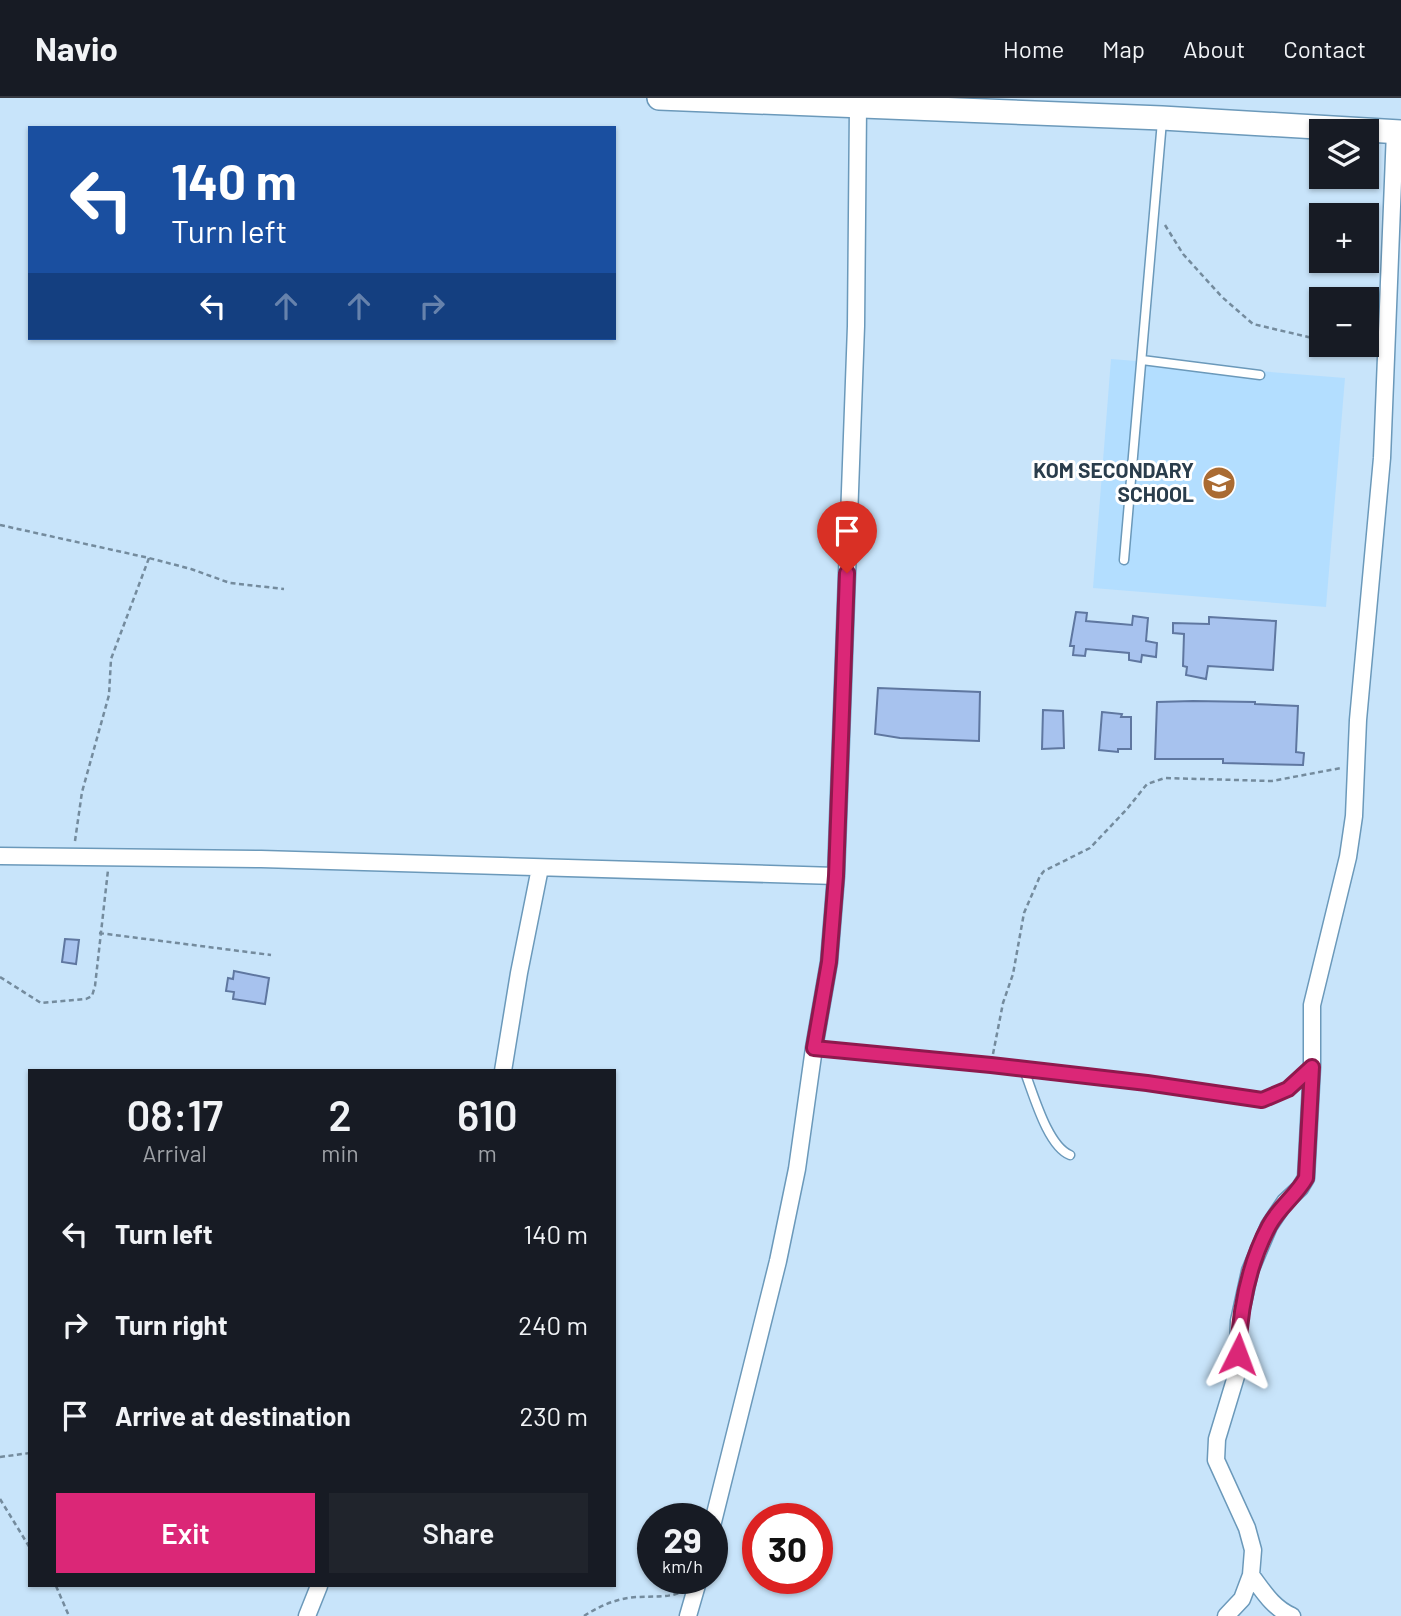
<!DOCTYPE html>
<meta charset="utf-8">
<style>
body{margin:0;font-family:Barlow,sans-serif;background:#20242c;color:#f1f3f6;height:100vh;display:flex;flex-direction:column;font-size:26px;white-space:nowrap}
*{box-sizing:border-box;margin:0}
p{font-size:23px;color:#9ea1a6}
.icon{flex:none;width:38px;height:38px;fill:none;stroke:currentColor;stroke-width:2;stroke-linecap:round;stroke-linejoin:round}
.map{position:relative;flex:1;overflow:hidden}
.panel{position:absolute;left:28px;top:971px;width:588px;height:518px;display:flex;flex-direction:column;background:#171b24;border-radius:0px;box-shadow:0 2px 5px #0004}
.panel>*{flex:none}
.top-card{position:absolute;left:28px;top:28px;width:588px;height:214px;border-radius:0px;box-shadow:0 2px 5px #0004;background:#1a4fa0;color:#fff;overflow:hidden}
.controls{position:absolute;left:1309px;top:21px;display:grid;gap:14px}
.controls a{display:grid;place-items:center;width:70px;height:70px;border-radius:0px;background:#171b24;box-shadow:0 2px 5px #0004;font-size:35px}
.speed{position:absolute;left:637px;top:1405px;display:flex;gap:14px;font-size:35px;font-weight:700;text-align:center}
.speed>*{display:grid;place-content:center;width:91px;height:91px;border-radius:50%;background:#171b24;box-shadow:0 2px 5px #0004;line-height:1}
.speed small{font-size:18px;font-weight:400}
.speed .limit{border:10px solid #d22;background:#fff;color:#111}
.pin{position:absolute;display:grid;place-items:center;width:60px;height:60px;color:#fff;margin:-72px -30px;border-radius:50% 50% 50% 0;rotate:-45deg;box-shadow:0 0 7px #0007}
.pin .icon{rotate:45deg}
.me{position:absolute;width:77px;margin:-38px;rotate:3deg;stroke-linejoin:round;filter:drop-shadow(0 0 5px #0008)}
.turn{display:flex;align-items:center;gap:24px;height:147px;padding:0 28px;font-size:32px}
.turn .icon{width:91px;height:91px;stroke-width:2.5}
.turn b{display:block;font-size:49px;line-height:60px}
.lanes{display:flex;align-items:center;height:66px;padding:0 28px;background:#0003;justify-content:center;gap:35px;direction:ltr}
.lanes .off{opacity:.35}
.eta{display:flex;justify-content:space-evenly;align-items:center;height:119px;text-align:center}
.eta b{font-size:42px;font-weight:600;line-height:49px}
.primary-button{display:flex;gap:14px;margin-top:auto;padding:14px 28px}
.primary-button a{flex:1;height:80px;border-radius:0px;background:#db2777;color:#fff;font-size:28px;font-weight:600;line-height:80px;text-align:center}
.primary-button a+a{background:#20242c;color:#f1f3f6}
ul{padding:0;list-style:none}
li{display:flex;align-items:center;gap:21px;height:91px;padding:0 28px}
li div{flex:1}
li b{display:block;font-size:26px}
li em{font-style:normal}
header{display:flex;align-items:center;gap:42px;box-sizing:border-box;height:98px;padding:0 35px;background:#171b24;border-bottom:2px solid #363941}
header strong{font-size:33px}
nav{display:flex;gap:38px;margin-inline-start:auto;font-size:24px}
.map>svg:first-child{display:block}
</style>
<header>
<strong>Navio</strong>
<nav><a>Home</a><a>Map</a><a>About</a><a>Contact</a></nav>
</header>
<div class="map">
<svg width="1401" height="1518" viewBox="0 0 1401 1518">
<rect width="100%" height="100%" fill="#c8e4fa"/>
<path fill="#b3deff" d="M 1111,261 L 1345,280 L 1326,509 L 1093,490 Z"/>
<path fill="#a7c2ee" stroke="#5f77a0" stroke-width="2" d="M 1076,514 L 1087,515 L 1086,523 L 1132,527 L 1133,518 L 1148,520 L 1146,543 L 1157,545 L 1156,559 L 1142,557 L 1141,564 L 1129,562 L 1129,555 L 1086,551 L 1085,558 L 1073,557 L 1074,548 L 1070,548 Z
M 1209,519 L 1276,523 L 1273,572 L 1208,568 L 1206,581 L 1186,577 L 1187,569 L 1183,568 L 1184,536 L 1173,535 L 1173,525 L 1209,526 Z
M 878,590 L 980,594 L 979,643 L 900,640 L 875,636 Z
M 1193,603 L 1255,604 L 1255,606 L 1298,608 L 1296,654 L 1304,655 L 1303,667 L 1223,665 L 1223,661 L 1155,661 L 1157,604 Z
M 1043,612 L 1063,613 L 1064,650 L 1042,651 Z
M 1102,614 L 1122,616 L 1121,619 L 1131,619 L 1131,651 L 1118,651 L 1118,654 L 1099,652 Z
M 65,841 L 79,842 L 76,866 L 62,864 Z
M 234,873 L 269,880 L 265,906 L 233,901 L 234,894 L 226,893 L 228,880 L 233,881 Z"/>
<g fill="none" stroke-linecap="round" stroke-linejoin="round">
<defs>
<path id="lane" d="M 1142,262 L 1260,277
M 1124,462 L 1162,23
M 814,950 L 991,967 L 1147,985 L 1262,1002 L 1288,991 L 1310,971
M 1024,972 C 1033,994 1047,1048 1070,1057"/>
<path id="street" d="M 0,758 L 261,761 L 836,778
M 503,973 L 519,875 L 540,770
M 712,1428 L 778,1163 L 797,1071 L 814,950 L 829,864 L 836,778 L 856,228 L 858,8
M 1251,1477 C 1263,1493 1273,1510 1292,1518
M 307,1518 L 319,1488
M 688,1518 L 699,1480
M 1226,1518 L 1242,1501 L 1251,1477 L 1253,1452 L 1247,1430 L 1216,1362 L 1217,1341 L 1237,1275 L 1239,1223 L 1250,1173 L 1269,1128 L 1285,1104 L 1300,1090 L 1306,1080 L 1312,969 L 1312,907 L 1348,759 L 1354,718 L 1358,622 L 1382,360 L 1395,33"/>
<path id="secondary" d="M 659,0 L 1162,20 L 1401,34"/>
</defs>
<use href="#lane" stroke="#6b99ba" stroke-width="11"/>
<use href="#street" stroke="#6b99ba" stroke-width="19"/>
<use href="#secondary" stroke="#6b99ba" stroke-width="26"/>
<path stroke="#748b9d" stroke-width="2.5" stroke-dasharray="5 3.5" stroke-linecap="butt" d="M 1165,127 L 1183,156 L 1222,199 L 1253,226 L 1321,242
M 1340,247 L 1373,255
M 0,427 L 149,460 L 191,471 L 230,485 L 284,491
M 75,743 L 82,694 L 109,597 L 111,561 L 149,460
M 99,835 L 271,857
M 0,879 L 41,905 L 86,901 L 92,898 L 95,888 L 108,772
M 993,956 L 1003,905 L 1013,876 L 1024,815 L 1040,778 L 1044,773 L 1090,750 L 1127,711 L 1147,686 L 1165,680 L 1272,683 L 1341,670
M 0,1359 L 30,1355
M 0,1401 L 30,1450
M 56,1488 L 69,1518
M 584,1518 C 601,1507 618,1500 638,1499 C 652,1498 665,1500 679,1495"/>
<use href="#lane" stroke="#fff" stroke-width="8"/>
<use href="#street" stroke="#fff" stroke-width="16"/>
<use href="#secondary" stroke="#fff" stroke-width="23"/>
</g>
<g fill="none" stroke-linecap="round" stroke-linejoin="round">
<defs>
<path id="route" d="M 847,475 L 836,778 L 829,864 L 814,950 L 991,967 L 1147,985 L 1262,1002 L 1288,991 L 1312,969 L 1306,1080 C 1296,1098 1279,1109 1269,1128 C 1248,1167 1240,1212 1238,1256"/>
</defs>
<use href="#route" stroke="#8e194d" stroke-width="18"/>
<use href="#route" stroke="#db2777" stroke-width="12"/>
</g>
<defs>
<symbol id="school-disc" viewBox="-11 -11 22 22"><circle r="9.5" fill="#aa6b32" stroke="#fff"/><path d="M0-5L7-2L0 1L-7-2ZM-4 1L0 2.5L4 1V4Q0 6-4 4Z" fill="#fff"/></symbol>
</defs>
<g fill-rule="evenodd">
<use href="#school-disc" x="1200" y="366" width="38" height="38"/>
</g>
<g text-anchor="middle" stroke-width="6" stroke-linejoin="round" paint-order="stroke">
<g font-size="21" font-weight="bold" fill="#2a3d4c" stroke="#fff" text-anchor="end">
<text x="1194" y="380">KOM SECONDARY<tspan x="1194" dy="24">SCHOOL</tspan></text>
</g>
</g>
</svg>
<div class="controls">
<a><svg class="icon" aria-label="layers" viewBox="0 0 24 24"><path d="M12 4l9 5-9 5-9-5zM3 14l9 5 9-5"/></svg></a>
<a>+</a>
<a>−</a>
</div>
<div class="speed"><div>29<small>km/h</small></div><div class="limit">30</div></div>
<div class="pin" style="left:847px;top:475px;background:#d93025"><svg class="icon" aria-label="arrive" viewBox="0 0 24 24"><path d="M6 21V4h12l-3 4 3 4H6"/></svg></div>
<svg class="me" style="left:1238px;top:1256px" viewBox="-20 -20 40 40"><path d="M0-17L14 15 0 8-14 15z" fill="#db2777" stroke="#fff" stroke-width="4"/></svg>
<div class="top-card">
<div class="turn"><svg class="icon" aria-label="left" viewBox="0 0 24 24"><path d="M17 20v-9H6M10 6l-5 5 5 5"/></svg><div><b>140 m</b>Turn left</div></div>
<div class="lanes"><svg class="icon" aria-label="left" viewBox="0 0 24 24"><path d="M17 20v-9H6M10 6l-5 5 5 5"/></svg><svg class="icon off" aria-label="ahead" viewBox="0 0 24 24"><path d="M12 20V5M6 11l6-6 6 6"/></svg><svg class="icon off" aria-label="ahead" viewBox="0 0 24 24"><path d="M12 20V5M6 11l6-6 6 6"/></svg><svg class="icon off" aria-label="right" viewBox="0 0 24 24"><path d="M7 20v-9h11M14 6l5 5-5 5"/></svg></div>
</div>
<section class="panel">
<div class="eta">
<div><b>08:17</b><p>Arrival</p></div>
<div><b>2</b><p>min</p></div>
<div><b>610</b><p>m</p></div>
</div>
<ul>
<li><svg class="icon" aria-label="left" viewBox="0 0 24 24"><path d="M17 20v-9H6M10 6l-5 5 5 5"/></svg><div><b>Turn left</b></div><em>140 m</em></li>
<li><svg class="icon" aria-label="right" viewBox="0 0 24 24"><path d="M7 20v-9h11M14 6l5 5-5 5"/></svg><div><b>Turn right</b></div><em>240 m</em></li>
<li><svg class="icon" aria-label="arrive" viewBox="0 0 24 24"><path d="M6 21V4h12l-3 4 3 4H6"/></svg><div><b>Arrive at destination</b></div><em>230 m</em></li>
</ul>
<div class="primary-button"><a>Exit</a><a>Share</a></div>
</section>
</div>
